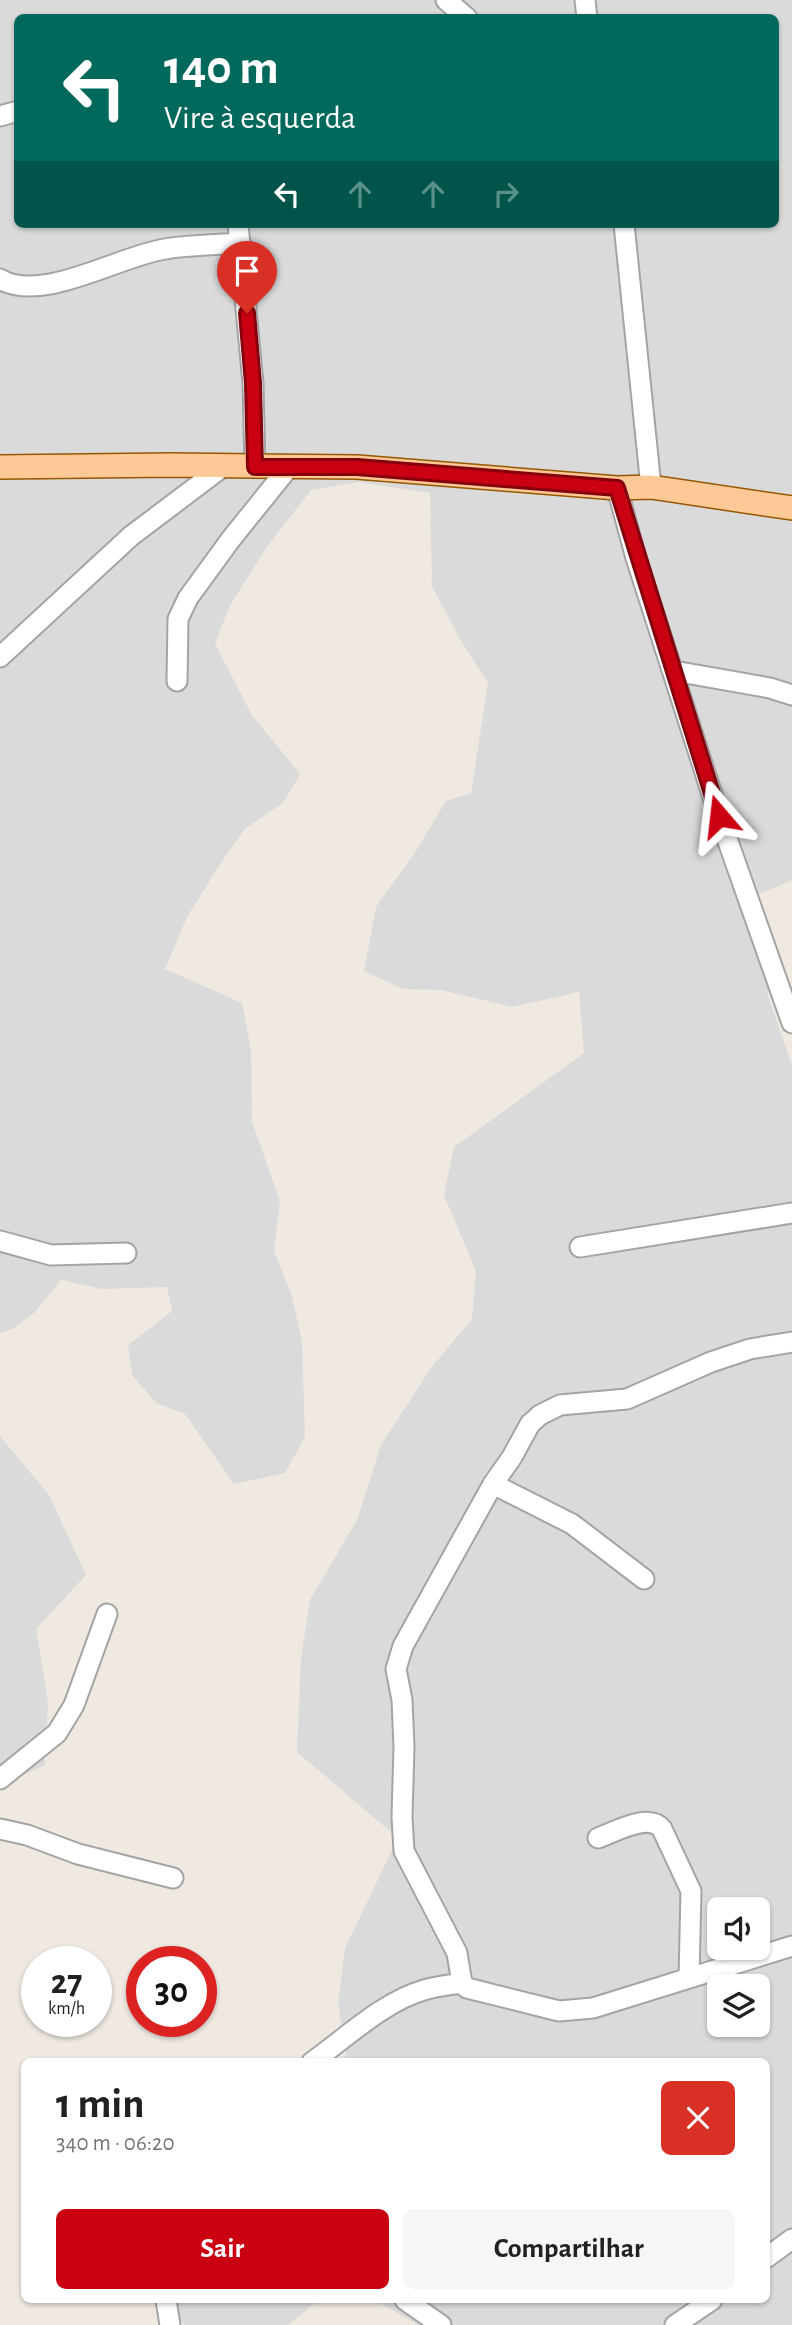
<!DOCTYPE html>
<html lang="pt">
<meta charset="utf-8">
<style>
body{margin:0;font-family:"Alegreya Sans",sans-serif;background:#f6f6f6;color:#202124;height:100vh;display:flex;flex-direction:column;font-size:26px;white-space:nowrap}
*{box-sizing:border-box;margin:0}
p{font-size:23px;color:#757577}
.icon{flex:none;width:38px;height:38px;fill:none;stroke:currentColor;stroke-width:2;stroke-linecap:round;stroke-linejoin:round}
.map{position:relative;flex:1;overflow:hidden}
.details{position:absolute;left:21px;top:2058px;width:749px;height:245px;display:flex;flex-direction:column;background:#fff;border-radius:10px;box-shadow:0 2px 5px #0004}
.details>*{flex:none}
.hud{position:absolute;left:14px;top:14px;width:765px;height:214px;border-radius:10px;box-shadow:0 2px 5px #0004;background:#00695c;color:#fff;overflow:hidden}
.controls{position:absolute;left:707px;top:1897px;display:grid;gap:14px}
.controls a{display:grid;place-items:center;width:63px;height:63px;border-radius:10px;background:#fff;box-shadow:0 2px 5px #0004;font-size:35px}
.speed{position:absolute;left:21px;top:1946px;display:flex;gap:14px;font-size:35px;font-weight:700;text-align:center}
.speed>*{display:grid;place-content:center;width:91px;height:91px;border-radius:50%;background:#fff;box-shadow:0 2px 5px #0004;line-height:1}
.speed small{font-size:18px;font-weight:400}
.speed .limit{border:10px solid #d22;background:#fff;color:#111}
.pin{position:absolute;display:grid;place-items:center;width:60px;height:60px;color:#fff;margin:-72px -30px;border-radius:50% 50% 50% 0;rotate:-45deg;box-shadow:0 0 7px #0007}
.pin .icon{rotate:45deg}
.me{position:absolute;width:77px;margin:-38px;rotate:343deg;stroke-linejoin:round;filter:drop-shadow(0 0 5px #0008)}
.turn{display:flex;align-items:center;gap:24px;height:147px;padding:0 35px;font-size:32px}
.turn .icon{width:91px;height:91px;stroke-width:2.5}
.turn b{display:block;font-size:49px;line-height:60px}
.lanes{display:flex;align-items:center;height:66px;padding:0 35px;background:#0003;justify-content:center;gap:35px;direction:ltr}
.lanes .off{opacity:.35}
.round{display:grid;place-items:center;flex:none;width:74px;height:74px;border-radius:10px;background:#f6f6f6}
.head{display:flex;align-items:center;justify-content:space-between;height:119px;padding:0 35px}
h1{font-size:42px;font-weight:600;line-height:52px}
.primary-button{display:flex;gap:14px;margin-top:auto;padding:14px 35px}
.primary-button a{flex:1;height:80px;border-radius:10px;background:#ca0012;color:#fff;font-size:28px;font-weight:600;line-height:80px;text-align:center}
.primary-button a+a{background:#f6f6f6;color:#202124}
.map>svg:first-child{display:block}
</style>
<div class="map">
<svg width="792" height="2325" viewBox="0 0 792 2325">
<rect width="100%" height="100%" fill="#efe9e2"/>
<path fill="#dbdada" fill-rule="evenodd" d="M 0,0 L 792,0 L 792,880 L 755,896 L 788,986 L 767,993 L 792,1065 L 792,2325 L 418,2325 L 375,2300 L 766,2300 L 766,2062 L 343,2061 L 346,2054 L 338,2003 L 345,1948 L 398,1838 L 297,1752 L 301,1658 L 310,1600 L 357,1520 L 381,1445 L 431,1368 L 472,1319 L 476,1271 L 444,1195 L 454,1147 L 584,1053 L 579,992 L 512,1007 L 441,990 L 403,989 L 364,971 L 376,907 L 416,851 L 446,801 L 471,793 L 488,683 L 460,639 L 432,586 L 430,493 L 358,482 L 311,490 L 267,547 L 229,607 L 215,644 L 252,715 L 300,774 L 284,802 L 245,829 L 222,861 L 187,917 L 165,969 L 242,1003 L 251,1050 L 252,1121 L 280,1202 L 274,1251 L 292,1296 L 302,1342 L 305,1437 L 285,1473 L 234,1484 L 185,1414 L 156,1403 L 132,1375 L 128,1345 L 172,1311 L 167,1287 L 102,1289 L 61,1280 L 34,1313 L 12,1329 L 0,1333 ZM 18,18 L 775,18 L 775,224 L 18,224 ZM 719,1909 L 758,1909 L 758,1948 L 719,1948 ZM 719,1986 L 758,1986 L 758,2025 L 719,2025 Z
M 0,1436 L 49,1495 L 86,1575 L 36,1629 L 48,1702 L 45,1765 L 0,1786 Z
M 170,2300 L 319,2300 L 288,2325 L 185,2325 L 166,2303 Z"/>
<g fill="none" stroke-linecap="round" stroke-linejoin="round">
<defs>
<path id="minor" d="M 446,0 L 467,18
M 585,0 L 587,18
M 0,116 L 18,111
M 238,224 L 253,383 L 255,467
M 624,224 L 651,487
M 0,279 C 41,304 119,256 165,249 C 189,245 215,245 240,243
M 617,488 L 636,558 L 719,816 L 792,1023
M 0,657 L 131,536 L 225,465
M 674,671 L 770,688 L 792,695
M 177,681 L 178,619 L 188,598 L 231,539 L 289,467
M 0,1241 L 51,1255 L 126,1253
M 580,1247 L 792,1213
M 792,1342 L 750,1349 L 711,1362 L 627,1399 L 560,1405 L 540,1415 L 530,1424 L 512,1457 L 493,1484 L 403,1646 L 396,1669 L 402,1700 L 404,1747 L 402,1817 L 404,1851 L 457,1953 L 462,1983 L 467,1988 L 559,2011 L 593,2008 L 792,1946
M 493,1484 L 572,1524 L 644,1579
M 0,1779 L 57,1733 L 74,1705 L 107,1614
M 0,1829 L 27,1835 L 78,1854 L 173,1878
M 598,1838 C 615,1832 649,1812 662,1829 L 691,1891 L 689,1978
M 312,2062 C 347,2037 383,2002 424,1990 C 436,1986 449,1985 462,1983
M 766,2258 L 792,2239
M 166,2300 L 170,2325
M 405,2300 L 441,2325
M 675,2325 L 712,2300"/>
<path id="major" d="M 0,467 L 171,465 L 357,467 L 617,488 L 651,487 L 792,508"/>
</defs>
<use href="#minor" stroke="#a4a4a4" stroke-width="23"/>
<use href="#major" stroke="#965700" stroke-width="26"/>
<use href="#minor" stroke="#fff" stroke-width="19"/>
<use href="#major" stroke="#ffc997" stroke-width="23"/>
</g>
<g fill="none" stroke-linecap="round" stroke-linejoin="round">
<defs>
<path id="route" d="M 247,313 L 253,383 L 255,467 L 357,467 L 617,488 L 719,816"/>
</defs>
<use href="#route" stroke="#83000c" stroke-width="18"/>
<use href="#route" stroke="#ca0012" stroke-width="12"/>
</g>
</svg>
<div class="controls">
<a><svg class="icon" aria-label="sound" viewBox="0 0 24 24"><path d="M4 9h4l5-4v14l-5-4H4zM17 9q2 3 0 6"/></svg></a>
<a><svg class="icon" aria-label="layers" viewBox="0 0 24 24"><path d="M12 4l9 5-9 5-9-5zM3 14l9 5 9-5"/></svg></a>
</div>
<div class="speed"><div>27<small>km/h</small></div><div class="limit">30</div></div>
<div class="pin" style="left:247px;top:313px;background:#d93025"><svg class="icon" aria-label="arrive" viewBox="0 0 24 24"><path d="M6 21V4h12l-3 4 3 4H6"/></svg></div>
<svg class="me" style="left:719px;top:816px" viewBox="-20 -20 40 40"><path d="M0-17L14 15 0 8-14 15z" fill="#ca0012" stroke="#fff" stroke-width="4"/></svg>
<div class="hud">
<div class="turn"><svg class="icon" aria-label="left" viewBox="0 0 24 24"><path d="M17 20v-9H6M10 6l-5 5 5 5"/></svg><div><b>140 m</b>Vire à esquerda</div></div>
<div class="lanes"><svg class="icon" aria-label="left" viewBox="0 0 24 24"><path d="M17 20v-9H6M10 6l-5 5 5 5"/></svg><svg class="icon off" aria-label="ahead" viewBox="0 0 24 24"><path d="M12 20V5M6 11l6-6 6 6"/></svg><svg class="icon off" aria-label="ahead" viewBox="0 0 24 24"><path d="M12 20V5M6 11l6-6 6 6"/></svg><svg class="icon off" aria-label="right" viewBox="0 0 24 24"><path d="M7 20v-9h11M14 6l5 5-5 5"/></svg></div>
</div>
<section class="details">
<div class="head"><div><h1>1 min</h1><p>340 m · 06:20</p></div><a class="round" style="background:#d93025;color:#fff"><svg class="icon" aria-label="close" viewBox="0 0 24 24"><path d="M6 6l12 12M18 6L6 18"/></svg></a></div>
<div class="primary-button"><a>Sair</a><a>Compartilhar</a></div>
</section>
</div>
